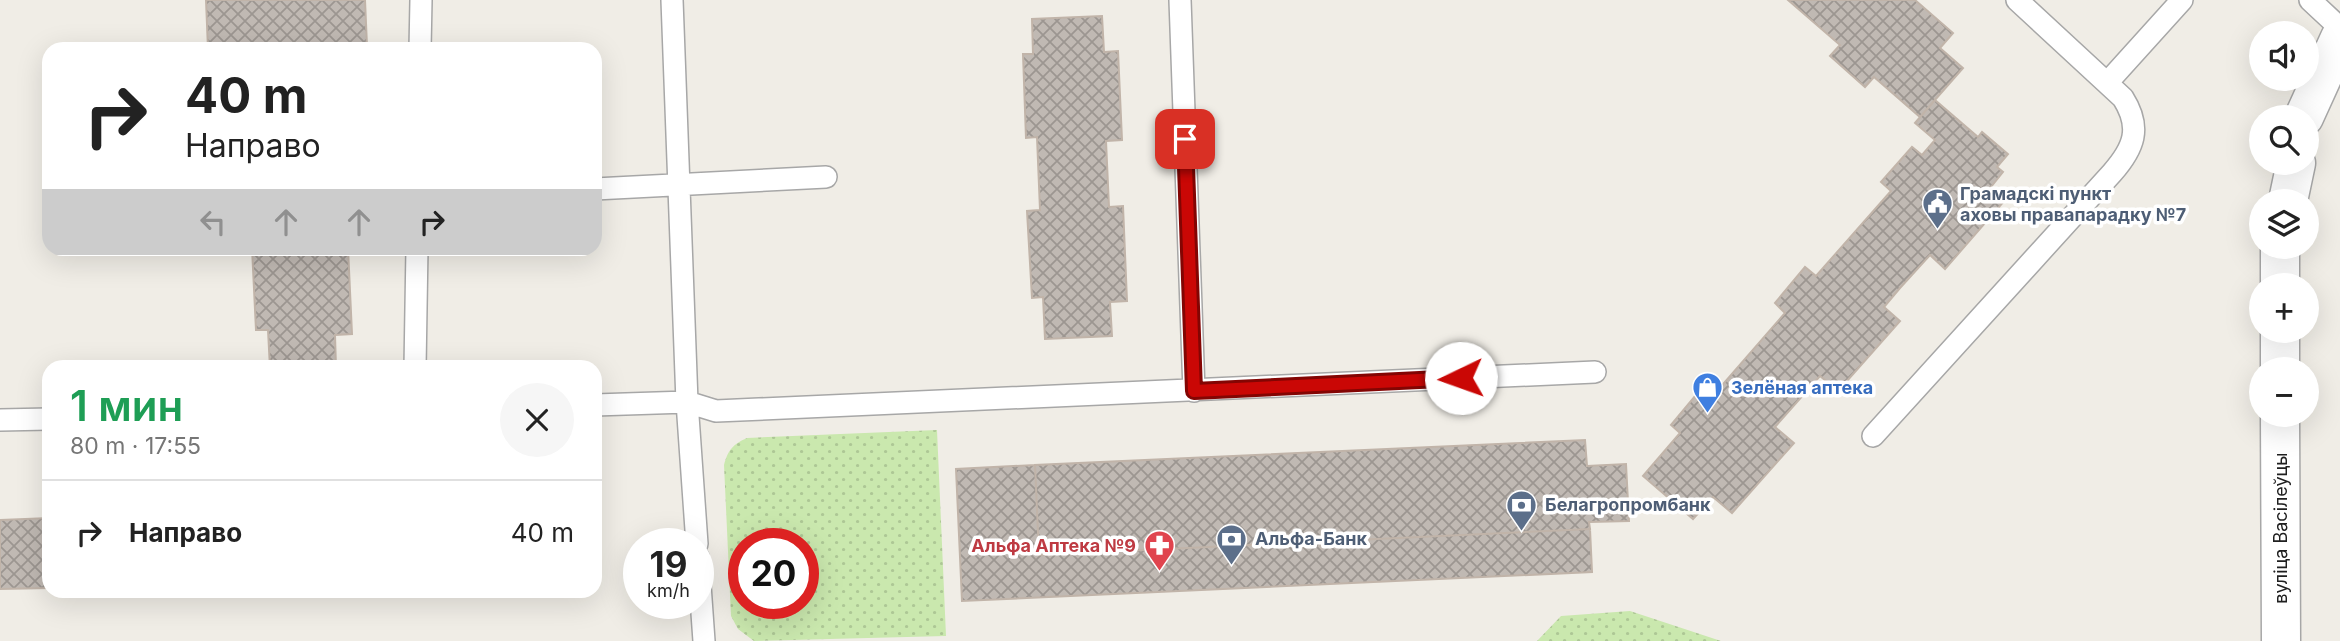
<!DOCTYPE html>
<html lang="ru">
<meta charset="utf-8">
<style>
body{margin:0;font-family:Inter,sans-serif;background:#f6f6f6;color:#222;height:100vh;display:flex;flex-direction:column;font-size:26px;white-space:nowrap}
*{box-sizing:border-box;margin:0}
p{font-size:23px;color:#767676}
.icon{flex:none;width:38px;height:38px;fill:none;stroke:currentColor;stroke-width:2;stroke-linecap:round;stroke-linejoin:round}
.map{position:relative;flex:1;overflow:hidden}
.details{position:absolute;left:42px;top:360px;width:560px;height:238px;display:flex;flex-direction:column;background:#fff;border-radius:21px;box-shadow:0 7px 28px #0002}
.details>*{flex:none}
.hud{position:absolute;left:42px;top:42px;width:560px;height:214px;border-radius:21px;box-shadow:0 7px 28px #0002;background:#fff;color:#222;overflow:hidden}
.tools{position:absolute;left:2249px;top:21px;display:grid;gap:14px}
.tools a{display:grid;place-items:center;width:70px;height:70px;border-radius:50%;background:#fff;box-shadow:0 7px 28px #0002;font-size:35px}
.speed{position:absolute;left:623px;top:528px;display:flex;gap:14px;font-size:35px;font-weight:700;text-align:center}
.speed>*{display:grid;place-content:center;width:91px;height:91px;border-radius:50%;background:#fff;box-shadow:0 7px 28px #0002;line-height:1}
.speed small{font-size:18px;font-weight:400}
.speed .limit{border:10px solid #d22;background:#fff;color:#111}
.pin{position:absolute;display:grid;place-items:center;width:60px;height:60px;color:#fff;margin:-30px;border-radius:14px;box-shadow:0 4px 10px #0006}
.me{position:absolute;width:77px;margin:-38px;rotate:267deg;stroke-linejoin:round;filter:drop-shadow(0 0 5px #0008)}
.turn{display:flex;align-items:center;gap:24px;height:147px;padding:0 28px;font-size:32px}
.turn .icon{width:91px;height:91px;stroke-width:2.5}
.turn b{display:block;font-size:49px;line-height:60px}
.lanes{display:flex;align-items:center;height:66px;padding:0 28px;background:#0003;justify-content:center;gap:35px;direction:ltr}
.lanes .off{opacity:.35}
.round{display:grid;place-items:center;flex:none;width:74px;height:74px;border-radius:37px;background:#f6f6f6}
.head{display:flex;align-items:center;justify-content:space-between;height:119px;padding:0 28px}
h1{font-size:42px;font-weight:600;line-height:52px;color:#1e9e55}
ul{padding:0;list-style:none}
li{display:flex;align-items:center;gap:21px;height:105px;padding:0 28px;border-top:2px solid #e0e0e0}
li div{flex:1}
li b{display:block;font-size:26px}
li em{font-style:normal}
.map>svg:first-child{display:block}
</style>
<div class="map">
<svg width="2340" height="641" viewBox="0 0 2340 641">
<defs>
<pattern id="grass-dots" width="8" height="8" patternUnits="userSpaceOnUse" patternTransform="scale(1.75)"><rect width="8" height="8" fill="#cae8ae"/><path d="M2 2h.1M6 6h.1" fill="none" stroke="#adc795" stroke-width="1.8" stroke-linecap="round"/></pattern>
<pattern id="building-cross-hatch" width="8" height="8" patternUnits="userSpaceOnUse" patternTransform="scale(1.75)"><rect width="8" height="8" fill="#c0b9b3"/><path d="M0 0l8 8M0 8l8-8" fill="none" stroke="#9c9691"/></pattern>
</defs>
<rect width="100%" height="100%" fill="#f0ede6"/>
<path fill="url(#grass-dots)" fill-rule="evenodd" d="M 937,430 L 946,636 L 754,641 L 738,629 L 731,616 L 724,465 C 728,450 733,444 747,438 ZM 744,544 L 803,544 L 803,604 L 744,604 Z
M 1630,611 L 1721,641 L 1537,641 L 1561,616 Z"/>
<path fill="url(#building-cross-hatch)" stroke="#c1b4a9" stroke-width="2" d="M 206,0 L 365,0 L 367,46 L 208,49 Z
M 1788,0 L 1915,0 L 1953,33 L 1940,48 L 1963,68 L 1920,117 L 1874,77 L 1865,87 L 1830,56 L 1840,45 Z
M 1102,16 L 1104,52 L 1118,51 L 1122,140 L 1106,141 L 1109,207 L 1123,206 L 1127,301 L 1110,302 L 1112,336 L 1045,339 L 1043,297 L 1032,298 L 1027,211 L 1040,210 L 1037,137 L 1026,138 L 1023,54 L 1033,54 L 1032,19 Z
M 1935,100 L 1978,137 L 1982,132 L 2008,154 L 1997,167 L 2003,172 L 1991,187 L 2006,199 L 1945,269 L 1930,255 L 1900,288 L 1884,307 L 1900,321 L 1838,391 L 1820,376 L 1775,427 L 1794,443 L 1732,513 L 1713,497 L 1693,519 L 1643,476 L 1680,433 L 1671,425 L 1701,389 L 1711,398 L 1785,313 L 1775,303 L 1805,267 L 1816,276 L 1891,191 L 1881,182 L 1912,147 L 1922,155 L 1935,140 L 1915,123 Z
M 252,248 L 348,248 L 352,334 L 335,335 L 336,368 L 270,368 L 268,330 L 256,330 Z
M 1585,440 L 1587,466 L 1626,464 L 1629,521 L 1589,522 L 1590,529 L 1039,555 L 1035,465 Z
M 1035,465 L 1039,555 L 1590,529 L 1592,572 L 962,601 L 956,469 Z
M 49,518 L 49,588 L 0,589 L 0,520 Z
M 78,592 L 128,592 L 128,596 L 78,597 Z"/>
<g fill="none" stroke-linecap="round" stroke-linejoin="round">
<defs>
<path id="lane" d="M 672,0 L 687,402 L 697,544
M 1180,0 L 1194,391
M 2310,0 L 2340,28
M 420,49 L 421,0
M 2107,83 L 2182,0
M 595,189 L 826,177
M 415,368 L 417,248
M 595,405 L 687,402 L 716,411 L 1595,372
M 0,420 L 49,419
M 1873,436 L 2112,173 C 2134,148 2142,128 2123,98 L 2017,0
M 698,557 L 704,641"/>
<path id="street" d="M 2304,117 L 2340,38
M 2288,201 L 2296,163
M 2280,285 L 2280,247
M 2280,331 L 2280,369
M 2280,415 L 2281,641"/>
</defs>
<use href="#lane" stroke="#a7a7a7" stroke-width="24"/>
<use href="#street" stroke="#a7a7a7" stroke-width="41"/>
<use href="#lane" stroke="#fff" stroke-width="21"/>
<use href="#street" stroke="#fff" stroke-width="38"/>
</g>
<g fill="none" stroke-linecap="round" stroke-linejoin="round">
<defs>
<path id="route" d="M 1185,139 L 1194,391 L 1461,378"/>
</defs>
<use href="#route" stroke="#830503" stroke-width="18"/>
<use href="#route" stroke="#ca0705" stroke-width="12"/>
</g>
<defs>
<symbol id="civic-pin" viewBox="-11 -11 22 30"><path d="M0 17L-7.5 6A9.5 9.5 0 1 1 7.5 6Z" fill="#5c6f8a" stroke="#fff"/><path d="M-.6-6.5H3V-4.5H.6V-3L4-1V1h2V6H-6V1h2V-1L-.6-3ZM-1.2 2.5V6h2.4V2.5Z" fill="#fff"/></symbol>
<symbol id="shop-pin" viewBox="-11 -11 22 30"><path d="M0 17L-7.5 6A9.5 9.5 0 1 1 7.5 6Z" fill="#3f7fe0" stroke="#fff"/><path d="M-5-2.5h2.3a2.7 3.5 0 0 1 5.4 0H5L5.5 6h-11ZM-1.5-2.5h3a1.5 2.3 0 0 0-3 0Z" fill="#fff"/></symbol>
<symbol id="bank-pin" viewBox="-11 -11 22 30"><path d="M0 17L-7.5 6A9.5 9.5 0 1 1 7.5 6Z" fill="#5c6f8a" stroke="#fff"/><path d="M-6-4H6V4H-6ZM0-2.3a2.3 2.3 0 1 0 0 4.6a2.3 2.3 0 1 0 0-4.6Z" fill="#fff"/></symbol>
<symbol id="pharmacy-pin" viewBox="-11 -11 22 30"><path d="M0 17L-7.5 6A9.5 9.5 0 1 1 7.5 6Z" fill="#e0444e" stroke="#fff"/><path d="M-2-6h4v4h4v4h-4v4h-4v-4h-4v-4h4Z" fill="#fff"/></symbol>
</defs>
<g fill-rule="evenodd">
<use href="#civic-pin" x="1920" y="186" width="35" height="47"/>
<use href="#shop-pin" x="1690" y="370" width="35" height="47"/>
<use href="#bank-pin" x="1504" y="488" width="35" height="47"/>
<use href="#bank-pin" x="1214" y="522" width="35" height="47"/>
<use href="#pharmacy-pin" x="1142" y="528" width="35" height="47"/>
</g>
<g text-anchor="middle" stroke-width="7" stroke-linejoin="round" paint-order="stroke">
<g font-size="18" font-weight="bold" fill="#4e5e75" stroke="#fff" text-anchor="start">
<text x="1960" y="200">Грамадскі пункт<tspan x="1960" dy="21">аховы правапарадку №7</tspan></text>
<text x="1545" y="511">Белагропромбанк</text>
<text x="1255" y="545">Альфа-Банк</text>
</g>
<g font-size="18" font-weight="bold" fill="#366cbe" stroke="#fff" text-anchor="start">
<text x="1731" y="394">Зелёная аптека</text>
</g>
<g font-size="18" fill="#202020" stroke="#fff">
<text transform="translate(2281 528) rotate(-90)" y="6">вуліца Васілеўцы</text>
</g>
<g font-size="18" font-weight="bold" fill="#be3a42" stroke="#fff" text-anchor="end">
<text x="1136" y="552">Альфа Аптека №9</text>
</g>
</g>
</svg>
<div class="tools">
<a><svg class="icon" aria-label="sound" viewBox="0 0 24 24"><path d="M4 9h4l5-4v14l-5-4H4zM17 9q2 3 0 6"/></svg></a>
<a><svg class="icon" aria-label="search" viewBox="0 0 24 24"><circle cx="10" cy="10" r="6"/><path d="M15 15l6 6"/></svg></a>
<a><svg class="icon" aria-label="layers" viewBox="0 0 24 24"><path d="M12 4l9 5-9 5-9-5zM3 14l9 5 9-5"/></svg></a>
<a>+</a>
<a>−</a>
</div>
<div class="speed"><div>19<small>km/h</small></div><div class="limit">20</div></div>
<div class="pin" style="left:1185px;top:139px;background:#d93025"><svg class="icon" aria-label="arrive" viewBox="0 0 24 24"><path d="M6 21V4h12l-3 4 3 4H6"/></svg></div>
<svg class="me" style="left:1461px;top:378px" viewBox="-20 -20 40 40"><circle r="19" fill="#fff"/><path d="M0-13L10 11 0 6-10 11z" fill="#ca0705"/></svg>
<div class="hud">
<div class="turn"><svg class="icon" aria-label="right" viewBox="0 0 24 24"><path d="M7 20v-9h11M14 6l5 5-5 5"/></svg><div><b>40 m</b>Направо</div></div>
<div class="lanes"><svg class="icon off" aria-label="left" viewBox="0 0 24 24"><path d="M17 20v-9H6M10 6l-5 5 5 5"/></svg><svg class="icon off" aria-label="ahead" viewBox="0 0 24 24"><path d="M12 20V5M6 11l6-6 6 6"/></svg><svg class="icon off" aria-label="ahead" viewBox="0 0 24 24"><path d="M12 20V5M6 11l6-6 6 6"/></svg><svg class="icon" aria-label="right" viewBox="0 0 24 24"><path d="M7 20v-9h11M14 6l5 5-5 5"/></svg></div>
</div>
<section class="details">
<div class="head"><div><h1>1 мин</h1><p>80 m · 17:55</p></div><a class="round"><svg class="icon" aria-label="close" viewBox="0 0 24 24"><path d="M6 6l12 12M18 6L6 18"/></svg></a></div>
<ul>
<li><svg class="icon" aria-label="right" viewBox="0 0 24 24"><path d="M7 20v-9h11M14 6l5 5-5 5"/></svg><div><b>Направо</b></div><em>40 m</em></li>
</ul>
</section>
</div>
